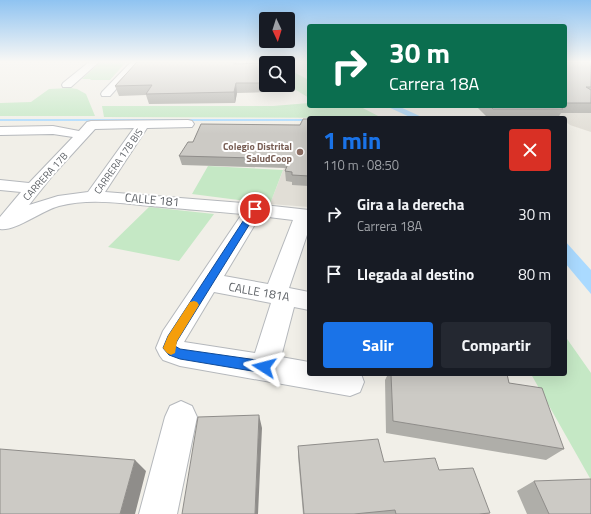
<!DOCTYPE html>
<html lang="es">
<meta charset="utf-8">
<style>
body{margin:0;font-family:"Titillium Web",sans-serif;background:#242831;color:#f1f3f6;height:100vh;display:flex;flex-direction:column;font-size:15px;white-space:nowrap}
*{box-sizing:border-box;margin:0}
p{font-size:13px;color:#9ea1a6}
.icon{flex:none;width:22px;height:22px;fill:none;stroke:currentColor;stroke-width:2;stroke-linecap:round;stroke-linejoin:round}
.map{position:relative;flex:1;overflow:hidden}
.sheet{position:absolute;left:307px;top:116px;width:260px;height:260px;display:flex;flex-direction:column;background:#171b24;border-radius:4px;box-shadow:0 4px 16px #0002}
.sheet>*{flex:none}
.hud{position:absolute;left:307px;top:24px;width:260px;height:84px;border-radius:4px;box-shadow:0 4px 16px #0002;background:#0b6e4f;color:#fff;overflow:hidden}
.needle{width:26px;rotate:176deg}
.controls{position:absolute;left:259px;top:12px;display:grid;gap:8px}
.controls a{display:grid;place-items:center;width:36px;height:36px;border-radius:4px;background:#171b24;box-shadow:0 4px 16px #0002;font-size:20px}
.pin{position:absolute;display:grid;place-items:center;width:34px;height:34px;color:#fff;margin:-17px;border:2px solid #fff;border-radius:50%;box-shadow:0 1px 4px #0007}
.me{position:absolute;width:44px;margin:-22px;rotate:279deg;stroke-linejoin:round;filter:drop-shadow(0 0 3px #0008)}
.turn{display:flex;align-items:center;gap:14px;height:84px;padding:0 16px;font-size:18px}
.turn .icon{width:52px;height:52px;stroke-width:2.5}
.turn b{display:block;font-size:28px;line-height:34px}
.round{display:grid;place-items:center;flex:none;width:42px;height:42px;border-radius:4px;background:#242831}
.headline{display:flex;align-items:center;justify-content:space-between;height:68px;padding:0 16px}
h1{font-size:24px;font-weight:700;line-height:30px;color:#1a73e8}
.cta{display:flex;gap:8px;margin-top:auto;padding:8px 16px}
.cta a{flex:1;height:46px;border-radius:4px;background:#1a73e8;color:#fff;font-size:16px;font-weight:700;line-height:46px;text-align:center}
.cta a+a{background:#242831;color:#f1f3f6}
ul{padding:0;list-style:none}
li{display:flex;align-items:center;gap:12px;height:60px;padding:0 16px}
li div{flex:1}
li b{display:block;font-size:15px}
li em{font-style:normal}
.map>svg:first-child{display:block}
</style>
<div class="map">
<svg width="591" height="514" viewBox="0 0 591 514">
<rect width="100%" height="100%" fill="#f1efe8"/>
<path fill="#e1ded6" d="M 591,62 L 591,132 L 570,125 L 565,121 L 565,118 L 561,118 L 545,106 L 565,106 Z
M 301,124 L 309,124 L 309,207 L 270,204 Z"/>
<path fill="#c5e8c5" d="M 101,62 L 126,62 L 110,80 L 90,80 L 91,79 L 82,79 Z
M 288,69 L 309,80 L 309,98 L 288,85 Z
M 70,88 L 77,89 L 86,94 L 95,116 L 0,116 L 0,103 L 31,102 L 49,89 Z
M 309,103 L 309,106 L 359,106 L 382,118 L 104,117 L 102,106 L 273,106 Z
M 208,166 L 283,170 L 270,204 L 192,194 Z
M 149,207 L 214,214 L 179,261 L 108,247 Z
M 565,336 L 591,373 L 591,480 L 531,374 L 565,374 Z"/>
<path fill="#aadaff" d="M 386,106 L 398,106 L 424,118 L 412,118 Z
M 565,241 L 591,270 L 591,294 L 565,263 Z"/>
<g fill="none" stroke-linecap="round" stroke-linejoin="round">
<path fill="#aadaff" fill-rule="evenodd" d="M 0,119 L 309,119 L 309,121 L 0,121 Z"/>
<defs>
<path id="minor" d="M 89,62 L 99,62 L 71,87 L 63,87 L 62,85 L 63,83 Z
M 131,62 L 140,62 L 110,96 L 102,96 L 101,94 L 102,92 Z
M 188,120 L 192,121 L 194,124 L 192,127 L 147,128 L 105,192 L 255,204 L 309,210 L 309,229 L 289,288 L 309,292 L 309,310 L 294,307 L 281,357 L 309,362 L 309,374 L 361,374 L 364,382 L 360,392 L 350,396 L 180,366 L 163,360 L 160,356 L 156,348 L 163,331 L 242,214 C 212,211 181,209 151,206 C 120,203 89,198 59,206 C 43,210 14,232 0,229 L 0,217 L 21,192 L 0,190 L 0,180 L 29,183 L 73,137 L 53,134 L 0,135 L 0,127 L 53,126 L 79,131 L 87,122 L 91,121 ZM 134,128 L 88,192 L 58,196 L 29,205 L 53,175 L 95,129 ZM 260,216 L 293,220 L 268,284 L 224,276 ZM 214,292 L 271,303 L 255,353 L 184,342 Z
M 181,401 L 192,406 L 197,417 L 177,514 L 139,514 L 165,417 L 170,406 Z"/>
</defs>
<use href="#minor" stroke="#b5b8bc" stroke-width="2"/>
<use href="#minor" fill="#fff" fill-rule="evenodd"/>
</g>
<path fill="#afaea9" d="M 137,62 L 237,62 L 236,64 L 266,65 L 266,85 L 269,85 L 270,92 L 237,93 L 235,103 L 149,104 L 146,95 L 119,96 L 115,86 Z
M 565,62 L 591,62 L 591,113 L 561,113 L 558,118 L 488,118 L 476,106 L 565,106 Z
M 309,119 L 309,186 L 292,185 L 292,182 L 286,181 L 285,171 L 286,168 L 182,165 L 179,156 L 193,142 L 300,125 Z
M 388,374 L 507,374 L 509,383 L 564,449 L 546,460 L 386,433 L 385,380 Z
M 298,446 L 384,462 L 439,470 L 490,513 L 488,514 L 303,514 L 298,456 Z
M 534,481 L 591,514 L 527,514 L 517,491 Z"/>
<path fill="#8f8d8a" d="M 236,83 L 237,93 L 235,103 L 234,92 Z
M 259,415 L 262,428 L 258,514 L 255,514 Z
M 135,460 L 146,471 L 135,514 L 120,514 Z"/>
<path fill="#cccac5" stroke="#8f8d8a" d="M 137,62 L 234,62 L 234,64 L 260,63 L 260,65 L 266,65 L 266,83 L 236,83 L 234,92 L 146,94 L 152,85 L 115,86 Z
M 565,62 L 591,62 L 591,87 L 586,87 L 591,90 L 591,103 L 565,103 Z
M 490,106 L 559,106 L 563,109 L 493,109 Z
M 303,119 L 309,119 L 309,176 L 292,175 L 292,172 L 285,171 L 290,159 L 179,156 L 188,142 L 193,142 L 201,124 L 300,125 Z
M 391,374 L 507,374 L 509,383 L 542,388 L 564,449 L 393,421 Z
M 259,415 L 255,514 L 182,514 L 198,417 Z
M 378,439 L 384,462 L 435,458 L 439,470 L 473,468 L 490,513 L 479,514 L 396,514 L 395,510 L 354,514 L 304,514 L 298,446 Z
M 0,449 L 135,460 L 120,514 L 0,514 Z
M 591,479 L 591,514 L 549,514 L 534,481 Z"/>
<linearGradient id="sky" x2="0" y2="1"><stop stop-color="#8fc3f1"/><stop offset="0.46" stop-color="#f9f8f5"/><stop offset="1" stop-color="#f9f8f5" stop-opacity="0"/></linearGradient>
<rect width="591" height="134" fill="url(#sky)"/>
<path fill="#1a73e8" stroke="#114b97" d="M 255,207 L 259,209 L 177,341 L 175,346 L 180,349 L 264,361 L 268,363 L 270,367 L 268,371 L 264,373 L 180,359 L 169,355 L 163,348 L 168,336 L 251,209 Z"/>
<path fill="#f59e0b" d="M 194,301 L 197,302 L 199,305 L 177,341 L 175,353 L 171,355 L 167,353 L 163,348 L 168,336 L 190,302 Z"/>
<circle fill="#8d6e63" stroke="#fff" stroke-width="1.5" cx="300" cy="152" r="4"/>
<g text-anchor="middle" stroke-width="4" stroke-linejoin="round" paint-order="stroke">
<g font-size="10" font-weight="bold" fill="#785e54" stroke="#fff" text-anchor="end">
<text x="292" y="150">Colegio Distrital<tspan x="292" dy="12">SaludCoop</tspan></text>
</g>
<g font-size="10" fill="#5f6368" stroke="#fff">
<text transform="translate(118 161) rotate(-55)" y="4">CARRERA 17B BIS</text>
<text transform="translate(45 176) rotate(-48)" y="4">CARRERA 17B</text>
</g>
<g font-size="12" fill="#5f6368" stroke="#fff">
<text transform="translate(152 200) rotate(5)" y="4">CALLE 181</text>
<text transform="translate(259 292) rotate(10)" y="4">CALLE 181A</text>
</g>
</g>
</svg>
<div class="controls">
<a><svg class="needle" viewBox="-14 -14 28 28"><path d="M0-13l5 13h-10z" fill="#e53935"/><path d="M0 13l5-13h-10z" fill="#9ea1a6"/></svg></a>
<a><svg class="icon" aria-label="search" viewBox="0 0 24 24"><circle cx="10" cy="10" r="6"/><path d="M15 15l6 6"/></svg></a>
</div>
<div class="pin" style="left:255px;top:209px;background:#d93025"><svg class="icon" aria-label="arrive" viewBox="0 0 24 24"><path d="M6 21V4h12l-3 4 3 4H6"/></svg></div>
<svg class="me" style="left:264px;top:367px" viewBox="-20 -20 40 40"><path d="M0-17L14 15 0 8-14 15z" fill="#1a73e8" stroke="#fff" stroke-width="4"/></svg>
<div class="hud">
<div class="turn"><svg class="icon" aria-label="right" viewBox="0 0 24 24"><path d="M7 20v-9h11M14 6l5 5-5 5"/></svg><div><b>30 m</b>Carrera 18A</div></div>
</div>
<section class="sheet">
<div class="headline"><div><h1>1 min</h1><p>110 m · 08:50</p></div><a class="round" style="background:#d93025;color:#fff"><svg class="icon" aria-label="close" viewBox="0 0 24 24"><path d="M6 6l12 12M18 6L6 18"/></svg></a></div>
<ul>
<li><svg class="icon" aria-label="right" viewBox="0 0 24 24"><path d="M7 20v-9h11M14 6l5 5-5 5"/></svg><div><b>Gira a la derecha</b><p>Carrera 18A</p></div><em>30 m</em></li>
<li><svg class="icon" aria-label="arrive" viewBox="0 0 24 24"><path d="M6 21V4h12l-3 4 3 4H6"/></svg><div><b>Llegada al destino</b></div><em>80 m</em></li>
</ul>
<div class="cta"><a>Salir</a><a>Compartir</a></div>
</section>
</div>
